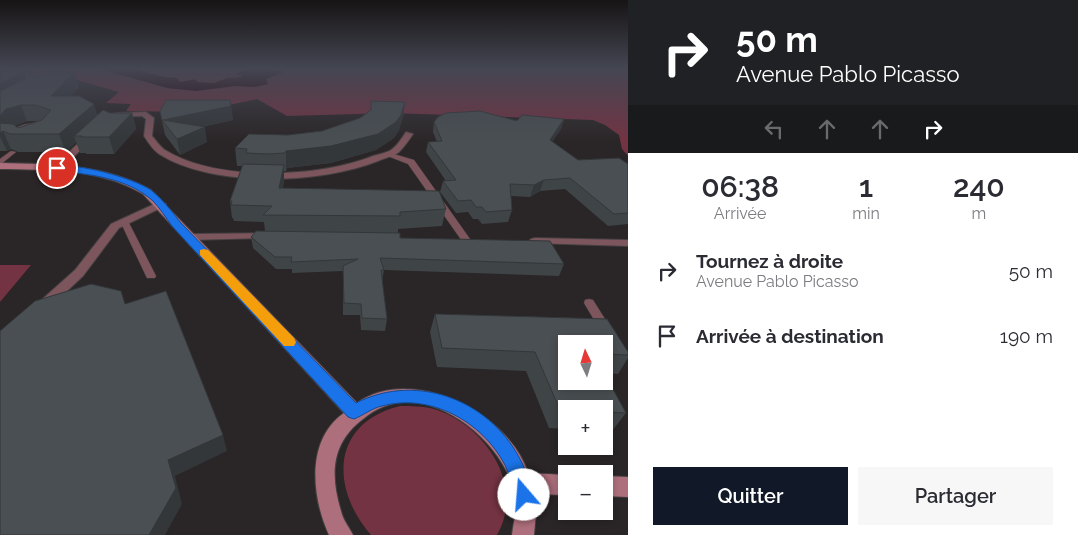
<!DOCTYPE html>
<html lang="fr">
<meta charset="utf-8">
<style>
body{margin:0;font-family:Raleway,sans-serif;background:#f7f7f7;color:#2b2b33;height:100vh;display:flex;flex-direction:column;font-size:19px;white-space:nowrap}
*{box-sizing:border-box;margin:0}
p{font-size:16px;color:#7c7c81}
.icon{flex:none;width:28px;height:28px;fill:none;stroke:currentColor;stroke-width:2;stroke-linecap:round;stroke-linejoin:round}
.map{position:relative;flex:1;overflow:hidden}
.panel{display:flex;flex-direction:column;background:#fff;width:450px}
.panel>*{flex:none}
.banner{background:#202124;color:#fff;overflow:hidden}
.needle{width:32px;rotate:356deg}
.buttons{position:absolute;left:558px;top:335px;display:grid;gap:10px}
.buttons a{display:grid;place-items:center;width:55px;height:55px;border-radius:0px;background:#fff;box-shadow:0 2px 8px #0003;font-size:25px}
.pin{position:absolute;display:grid;place-items:center;width:42px;height:42px;color:#fff;margin:-21px;border:2px solid #fff;border-radius:50%;box-shadow:0 1px 5px #0007}
.me{position:absolute;width:55px;margin:-28px;rotate:342deg;stroke-linejoin:round;filter:drop-shadow(0 0 4px #0008)}
.turn{display:flex;align-items:center;gap:18px;height:105px;padding:0 25px;font-size:22px}
.turn .icon{width:65px;height:65px;stroke-width:2.5}
.turn b{display:block;font-size:35px;line-height:42px}
.lanes{display:flex;align-items:center;height:48px;padding:0 25px;background:#0003;justify-content:center;gap:25px;direction:ltr}
.lanes .off{opacity:.35}
.eta{display:flex;justify-content:space-evenly;align-items:center;height:85px;text-align:center}
.eta b{font-size:30px;font-weight:600;line-height:35px}
.action{display:flex;gap:10px;margin-top:auto;padding:10px 25px}
.action a{flex:1;height:58px;border-radius:0px;background:#111827;color:#fff;font-size:20px;font-weight:600;line-height:58px;text-align:center}
.action a+a{background:#f7f7f7;color:#2b2b33}
ul{padding:0;list-style:none}
li{display:flex;align-items:center;gap:15px;height:65px;padding:0 25px}
li div{flex:1}
li b{display:block;font-size:19px}
li em{font-style:normal}
main{display:flex;flex:1;min-height:0}
.map>svg:first-child{display:block}
</style>
<main>
<div class="map">
<svg width="628" height="535" viewBox="0 0 628 535">
<rect width="100%" height="100%" fill="#2a2526"/>
<path fill="#743343" d="M 0,68 L 628,68 L 628,156 L 622,149 L 619,135 L 605,125 L 593,120 L 391,113 L 287,116 L 257,99 L 197,112 L 126,111 L 131,104 L 106,103 L 119,92 L 73,79 L 0,77 Z
M 0,265 L 31,265 L 0,302 Z
M 400,406 C 411,406 423,406 434,409 C 484,424 526,485 497,535 L 371,535 C 330,488 331,423 400,406 Z"/>
<path fill="#25000a" d="M 96,68 L 132,68 L 164,77 L 177,78 L 180,82 L 196,79 L 197,82 L 214,83 L 227,78 L 241,77 L 242,76 L 237,74 C 249,64 271,67 284,72 L 266,79 L 268,84 L 255,87 L 235,86 L 196,91 L 167,88 Z"/>
<g fill="none" stroke-linecap="round" stroke-linejoin="round">
<defs>
<path id="lane" d="M 39,123 L 41,124 L 41,126 C 29,128 19,127 11,138 L 6,137 C 14,126 25,123 39,123 Z
M 11,151 L 16,152 L 0,165 L 0,159 Z
M 387,152 L 414,160 L 470,239 L 468,241 L 462,241 L 408,164 L 385,155 L 385,153 Z
M 124,218 L 128,221 L 156,276 L 155,278 L 147,278 L 146,276 L 120,221 Z
M 589,299 L 593,300 L 610,327 L 612,330 L 610,333 L 606,334 L 602,333 L 584,303 L 585,300 Z"/>
<path id="street" d="M 146,112 L 154,118 L 152,136 C 156,140 160,147 165,150 C 217,182 318,178 373,156 C 379,154 386,153 391,150 C 397,146 402,138 406,132 L 413,134 C 409,140 404,147 399,152 C 394,156 384,158 378,161 C 320,184 213,188 159,154 C 153,150 148,142 144,136 L 146,119 L 142,116 L 116,117 L 112,115 L 116,113 Z
M 86,136 L 93,138 L 60,170 L 54,170 L 54,166 Z
M 161,201 L 166,204 L 165,206 L 119,228 L 83,276 L 48,309 L 38,309 L 36,306 L 38,303 L 75,270 L 111,224 Z
M 267,233 L 271,234 L 273,236 L 271,238 L 190,240 L 184,237 L 190,234 Z
M 535,238 L 628,240 L 628,246 L 531,243 L 529,241 L 531,239 Z"/>
<path id="secondary" d="M 0,163 C 52,164 104,164 151,190 L 357,403 C 412,364 509,413 528,473 L 566,475 L 566,495 L 534,494 L 537,501 L 534,535 L 512,535 C 513,524 517,511 516,501 C 511,453 453,400 405,402 C 388,403 375,409 363,419 C 331,443 330,475 341,511 C 343,520 349,527 353,535 L 329,535 C 312,498 305,440 344,413 L 143,194 C 99,168 50,170 0,169 Z
M 604,476 L 628,477 L 628,497 L 604,496 Z"/>
</defs>
<use href="#lane" stroke="#444041" stroke-width="1"/>
<use href="#street" stroke="#444041" stroke-width="2"/>
<use href="#secondary" stroke="#444041" stroke-width="2"/>
<use href="#lane" fill="#7d555d" fill-rule="evenodd"/>
<use href="#street" fill="#7d555d" fill-rule="evenodd"/>
<use href="#secondary" fill="#ae6f7c" fill-rule="evenodd"/>
</g>
<path fill="#3f4447" fill-rule="evenodd" d="M 0,72 L 79,87 L 71,96 L 98,115 L 110,113 L 132,113 L 136,129 L 114,154 L 86,154 L 86,153 L 80,153 L 76,142 L 66,152 L 18,152 L 11,149 L 7,151 L 0,151 ZM 27,121 L 38,121 L 18,128 L 14,126 Z
M 230,100 L 233,120 L 202,127 L 207,142 L 180,155 L 165,135 L 160,111 Z
M 371,101 L 405,102 L 403,117 L 399,130 L 394,138 L 376,150 L 331,163 L 287,168 L 286,171 L 284,171 L 284,180 L 283,188 L 446,209 L 442,226 L 398,229 L 398,233 L 400,238 L 564,264 L 559,276 L 384,270 L 382,282 L 387,319 L 385,331 L 361,330 L 360,315 L 343,315 L 343,271 L 292,273 L 292,269 L 276,269 L 253,248 L 251,237 L 265,231 L 264,222 L 234,221 L 233,218 L 232,218 L 230,201 L 242,166 L 237,166 L 235,148 L 288,135 L 322,131 L 360,118 L 371,111 Z
M 564,119 L 561,129 L 552,141 L 578,160 L 628,164 L 628,224 L 608,226 L 565,189 L 540,191 L 530,197 L 511,196 L 512,210 L 508,222 L 482,224 L 478,219 L 473,219 L 468,212 L 456,213 L 440,192 L 443,181 L 446,181 L 426,152 L 428,142 L 437,142 L 433,132 L 434,122 Z
M 435,314 L 607,319 L 628,352 L 628,358 L 618,374 L 604,373 L 626,413 L 612,431 L 604,431 L 604,409 L 566,409 L 566,429 L 549,428 L 526,371 L 437,367 L 430,332 ZM 566,344 L 604,344 L 604,381 L 566,381 Z"/>
<path fill="#333739" d="M 24,72 L 29,86 L 0,103 L 0,84 Z
M 74,72 L 79,87 L 57,111 L 51,96 Z
M 405,102 L 403,117 L 399,130 L 394,138 L 376,150 L 331,163 L 287,168 L 286,171 L 286,151 Z
M 94,104 L 99,121 L 82,136 L 74,136 L 76,142 L 66,152 L 59,134 Z
M 21,105 L 27,121 L 14,126 L 3,131 L 11,149 L 7,151 L 0,136 L 0,116 L 6,109 Z
M 231,106 L 233,120 L 172,133 L 163,120 Z
M 132,113 L 136,129 L 114,154 L 109,137 Z
M 564,119 L 561,129 L 547,150 L 550,140 Z
M 205,127 L 207,142 L 180,155 L 177,139 Z
M 284,165 L 284,180 L 280,204 L 279,188 Z
M 544,180 L 540,191 L 530,197 L 534,185 Z
M 223,435 L 227,451 L 175,476 L 182,504 L 165,535 L 149,535 L 168,460 Z"/>
<path fill="#494f52" stroke="#333739" d="M 18,69 L 34,75 L 57,70 L 60,72 L 74,72 L 51,96 L 79,96 L 94,104 L 59,134 L 10,134 L 3,131 L 0,133 L 0,123 L 13,124 L 18,128 L 42,120 L 51,110 L 35,105 L 21,105 L 6,109 L 0,116 L 0,91 L 26,78 L 24,72 L 0,84 L 0,72 Z
M 166,100 L 230,100 L 231,106 L 163,120 L 205,127 L 177,139 L 162,120 L 160,111 Z
M 371,101 L 405,102 L 401,115 L 396,122 L 378,134 L 331,146 L 286,151 L 285,153 L 267,154 L 246,153 L 247,149 L 235,148 L 249,134 L 288,135 L 322,131 L 360,118 L 371,110 Z
M 103,110 L 110,113 L 132,113 L 109,137 L 81,137 L 82,136 L 74,136 Z
M 480,111 L 517,121 L 522,115 L 564,119 L 550,140 L 578,160 L 619,158 L 628,164 L 628,213 L 614,214 L 570,178 L 544,180 L 534,185 L 510,184 L 512,210 L 486,212 L 482,207 L 476,207 L 471,200 L 458,201 L 443,181 L 456,180 L 428,142 L 442,141 L 434,122 L 438,117 L 446,113 Z
M 243,164 L 284,165 L 279,188 L 439,191 L 446,209 L 400,212 L 400,216 L 263,215 L 272,206 L 231,205 L 232,201 L 230,201 Z
M 256,231 L 400,233 L 400,238 L 550,241 L 564,264 L 380,258 L 384,270 L 381,270 L 387,319 L 362,318 L 361,304 L 344,303 L 343,266 L 358,259 L 291,262 L 292,257 L 275,257 L 251,237 Z
M 91,284 L 121,291 L 125,304 L 166,291 L 223,435 L 168,460 L 176,488 L 149,535 L 0,535 L 0,331 L 35,301 Z
M 435,314 L 607,319 L 628,352 L 628,355 L 604,354 L 604,344 L 566,344 L 566,381 L 604,381 L 604,373 L 626,413 L 604,412 L 604,409 L 566,409 L 566,410 L 560,410 L 535,352 L 442,348 Z"/>
<linearGradient id="sky" x2="0" y2="1"><stop stop-color="#171415"/><stop offset="0.48" stop-color="#444652"/><stop offset="1" stop-color="#444652" stop-opacity="0"/></linearGradient>
<rect width="628" height="143" fill="url(#sky)"/>
<path fill="#1a73e8" stroke="#114b97" d="M 54,166 C 77,163 131,177 151,190 C 162,199 171,210 180,222 L 356,403 C 419,371 494,402 523,465 C 528,477 536,489 530,501 L 524,504 L 517,501 C 512,489 511,477 505,465 C 482,421 430,393 382,406 C 372,408 364,415 354,419 L 348,417 L 172,226 C 166,218 160,208 153,201 C 128,178 89,174 57,171 L 52,168 Z"/>
<path fill="#f59e0b" d="M 204,249 L 208,250 L 294,338 L 296,342 L 294,346 L 284,346 L 200,255 L 200,250 Z"/>
</svg>
<div class="buttons">
<a><svg class="needle" viewBox="-14 -14 28 28"><path d="M0-13l5 13h-10z" fill="#e53935"/><path d="M0 13l5-13h-10z" fill="#7c7c81"/></svg></a>
<a>+</a>
<a>−</a>
</div>
<div class="pin" style="left:57px;top:168px;background:#d93025"><svg class="icon" aria-label="arrive" viewBox="0 0 24 24"><path d="M6 21V4h12l-3 4 3 4H6"/></svg></div>
<svg class="me" style="left:524px;top:495px" viewBox="-20 -20 40 40"><circle r="19" fill="#fff"/><path d="M0-13L10 11 0 6-10 11z" fill="#1a73e8"/></svg>
</div>
<section class="panel">
<div class="banner">
<div class="turn"><svg class="icon" aria-label="right" viewBox="0 0 24 24"><path d="M7 20v-9h11M14 6l5 5-5 5"/></svg><div><b>50 m</b>Avenue Pablo Picasso</div></div>
<div class="lanes"><svg class="icon off" aria-label="left" viewBox="0 0 24 24"><path d="M17 20v-9H6M10 6l-5 5 5 5"/></svg><svg class="icon off" aria-label="ahead" viewBox="0 0 24 24"><path d="M12 20V5M6 11l6-6 6 6"/></svg><svg class="icon off" aria-label="ahead" viewBox="0 0 24 24"><path d="M12 20V5M6 11l6-6 6 6"/></svg><svg class="icon" aria-label="right" viewBox="0 0 24 24"><path d="M7 20v-9h11M14 6l5 5-5 5"/></svg></div>
</div>
<div class="eta">
<div><b>06:38</b><p>Arrivée</p></div>
<div><b>1</b><p>min</p></div>
<div><b>240</b><p>m</p></div>
</div>
<ul>
<li><svg class="icon" aria-label="right" viewBox="0 0 24 24"><path d="M7 20v-9h11M14 6l5 5-5 5"/></svg><div><b>Tournez à droite</b><p>Avenue Pablo Picasso</p></div><em>50 m</em></li>
<li><svg class="icon" aria-label="arrive" viewBox="0 0 24 24"><path d="M6 21V4h12l-3 4 3 4H6"/></svg><div><b>Arrivée à destination</b></div><em>190 m</em></li>
</ul>
<div class="action"><a>Quitter</a><a>Partager</a></div>
</section>
</main>
